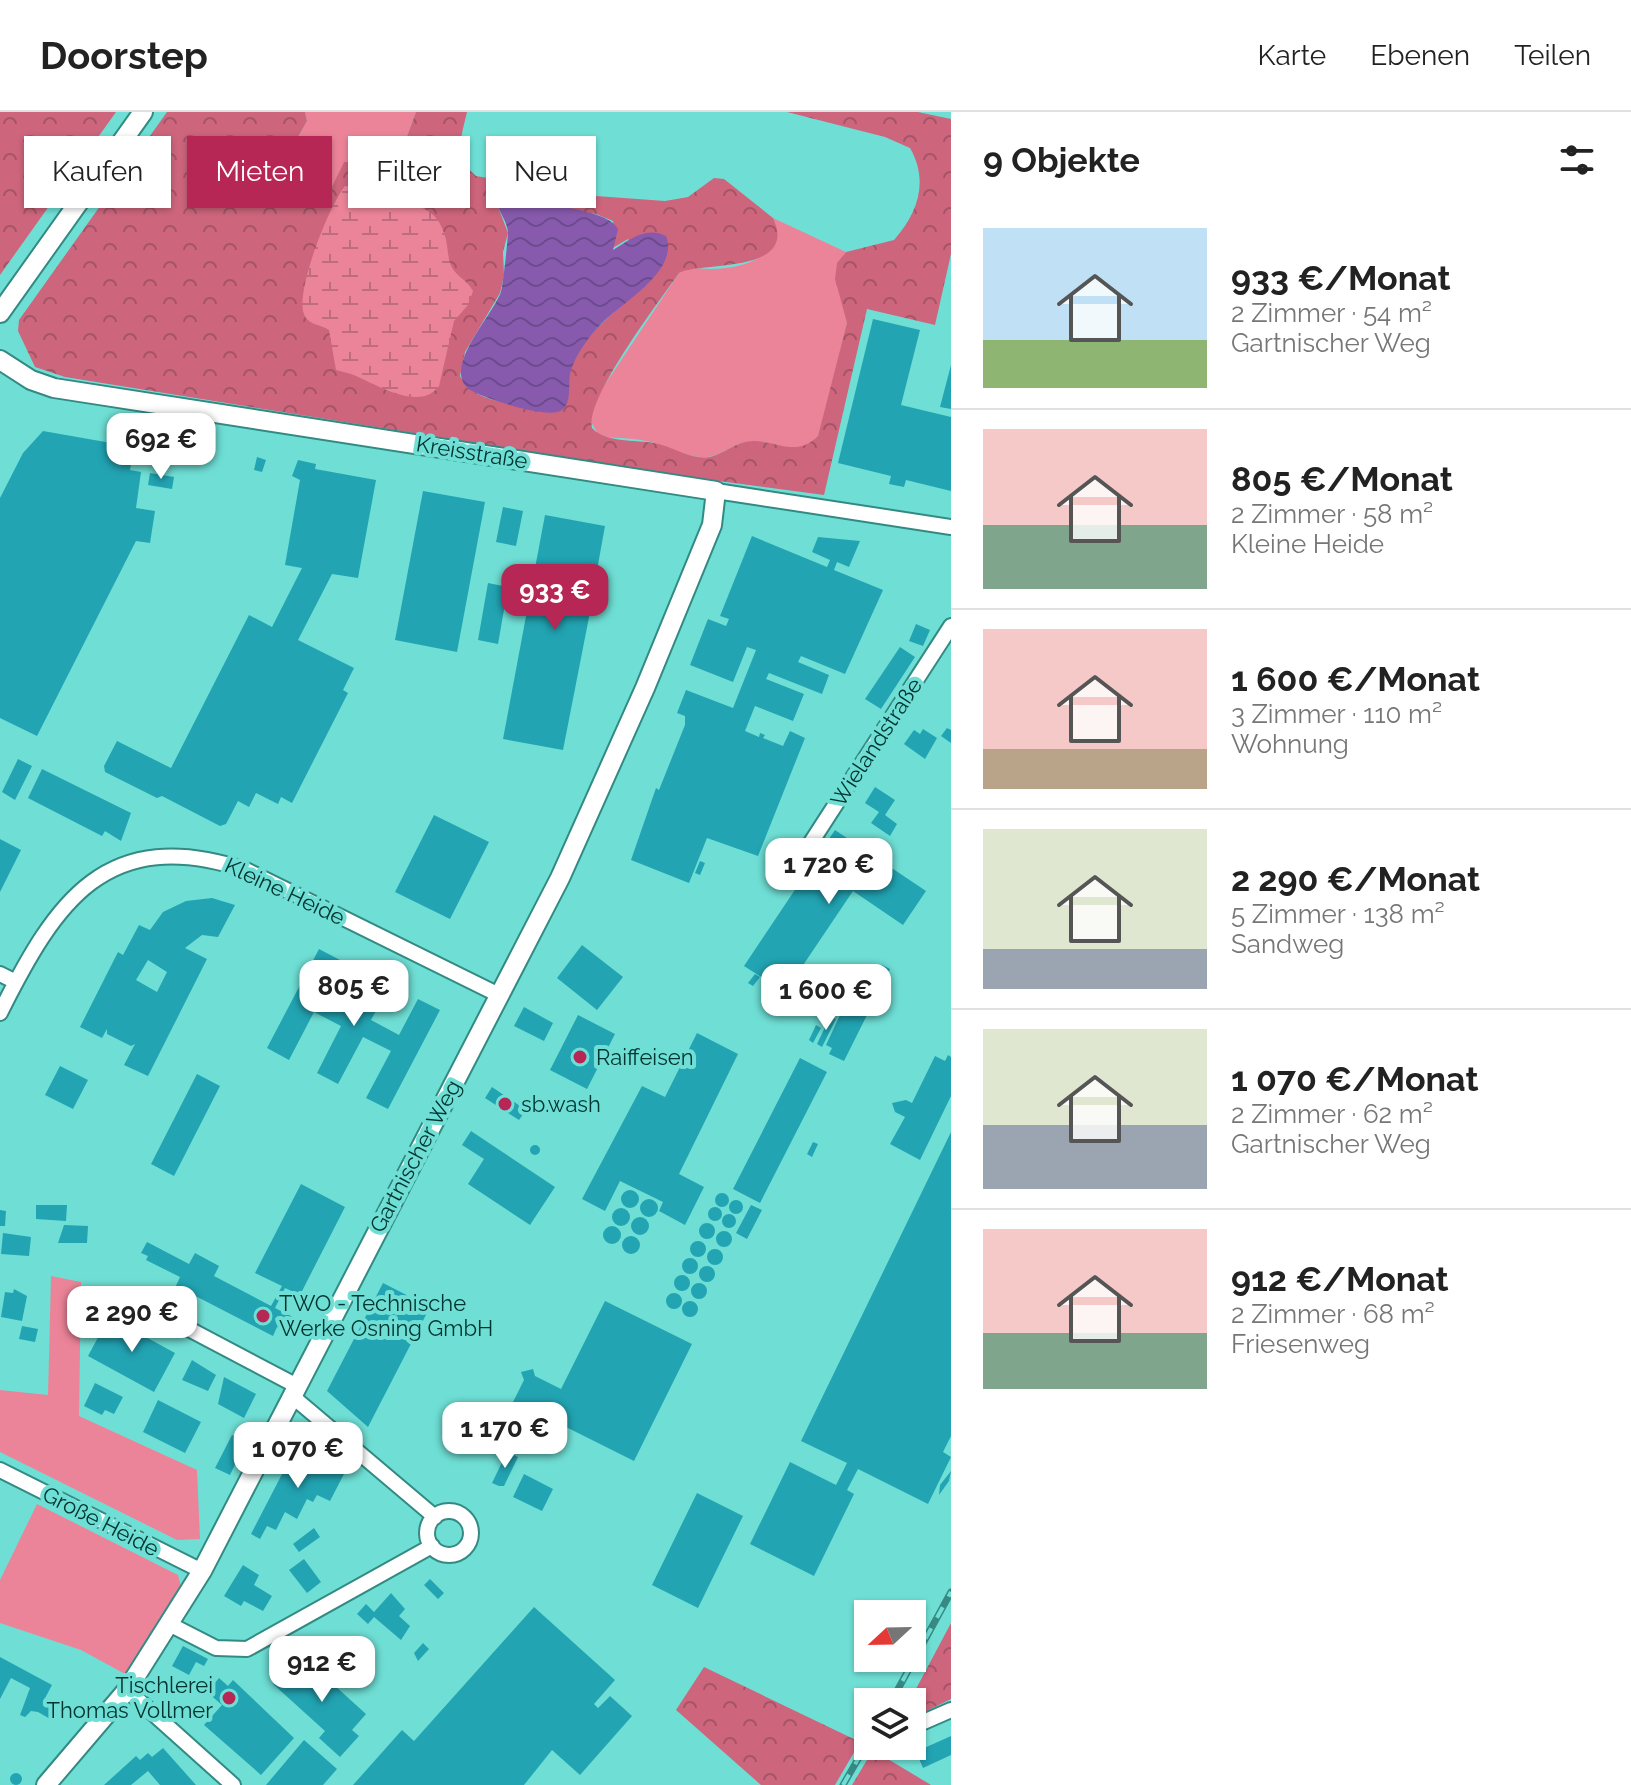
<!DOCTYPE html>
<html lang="de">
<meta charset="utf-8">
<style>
:root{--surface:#fff;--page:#f6f6f6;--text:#222;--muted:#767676;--line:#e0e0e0;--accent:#b62755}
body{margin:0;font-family:Raleway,sans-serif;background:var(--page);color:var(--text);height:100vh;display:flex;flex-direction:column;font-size:30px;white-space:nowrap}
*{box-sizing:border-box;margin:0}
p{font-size:26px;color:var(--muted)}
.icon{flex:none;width:44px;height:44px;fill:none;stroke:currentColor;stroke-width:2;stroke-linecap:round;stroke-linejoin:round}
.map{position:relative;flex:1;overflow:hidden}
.details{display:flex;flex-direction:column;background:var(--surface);width:680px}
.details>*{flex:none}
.banner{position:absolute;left:24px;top:24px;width:760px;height:72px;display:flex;gap:16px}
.needle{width:52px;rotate:248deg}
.controls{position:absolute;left:854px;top:1488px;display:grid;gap:16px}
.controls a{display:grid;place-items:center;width:72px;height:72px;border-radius:0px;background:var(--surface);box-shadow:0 2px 6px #0004;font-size:40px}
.price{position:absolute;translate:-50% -68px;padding:0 18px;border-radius:16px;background:#fff;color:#222;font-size:26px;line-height:52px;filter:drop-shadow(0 2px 4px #0008)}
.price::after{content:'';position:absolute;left:50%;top:48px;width:24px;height:18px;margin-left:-12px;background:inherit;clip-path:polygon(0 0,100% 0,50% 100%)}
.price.selected{background:var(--accent);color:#fff}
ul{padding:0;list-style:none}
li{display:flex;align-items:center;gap:24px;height:200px;padding:0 32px}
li+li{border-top:2px solid var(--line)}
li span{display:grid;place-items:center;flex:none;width:224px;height:160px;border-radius:0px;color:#555}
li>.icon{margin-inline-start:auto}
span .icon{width:96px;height:96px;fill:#fffc;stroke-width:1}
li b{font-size:34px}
h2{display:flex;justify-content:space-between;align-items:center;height:96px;padding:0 32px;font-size:34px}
.tag{padding:0 28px;border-radius:0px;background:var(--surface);box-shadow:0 2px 6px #0004;font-size:28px;line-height:72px}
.tag.selected{background:var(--accent);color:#fff}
header{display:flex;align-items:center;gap:48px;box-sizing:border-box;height:112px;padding:0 40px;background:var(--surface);border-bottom:2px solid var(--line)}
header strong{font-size:38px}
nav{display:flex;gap:44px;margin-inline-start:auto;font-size:28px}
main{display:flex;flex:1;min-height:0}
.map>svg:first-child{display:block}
.green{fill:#ec8499}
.forest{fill:url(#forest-crowns);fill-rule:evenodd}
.wetland{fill:url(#wetland-marsh)}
.water{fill:url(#water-waves)}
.building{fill:#22a4b3;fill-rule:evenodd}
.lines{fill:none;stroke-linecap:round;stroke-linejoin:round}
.minor-casing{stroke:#328a83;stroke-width:18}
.tertiary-casing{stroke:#328a83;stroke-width:22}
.minor{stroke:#fff;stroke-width:14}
.tertiary{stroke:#fff;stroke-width:18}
.rail-casing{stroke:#378983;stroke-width:7}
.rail{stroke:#6fdfd5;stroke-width:4;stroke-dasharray:12;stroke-linecap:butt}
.poi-dot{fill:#b62755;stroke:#6fdfd5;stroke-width:3}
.labels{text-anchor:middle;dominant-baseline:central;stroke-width:8;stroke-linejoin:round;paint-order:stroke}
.street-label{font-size:22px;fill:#003431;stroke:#6fdfd5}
.poi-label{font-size:22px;fill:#003431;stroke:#6fdfd5;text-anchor:start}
</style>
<header>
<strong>Doorstep</strong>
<nav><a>Karte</a><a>Ebenen</a><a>Teilen</a></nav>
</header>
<main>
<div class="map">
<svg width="951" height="1673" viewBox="0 0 951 1673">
<defs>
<pattern id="forest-crowns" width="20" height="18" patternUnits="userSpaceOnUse" patternTransform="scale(2)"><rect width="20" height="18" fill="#cd657c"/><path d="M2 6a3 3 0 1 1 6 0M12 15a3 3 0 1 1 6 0" fill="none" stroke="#a45466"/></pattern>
<pattern id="wetland-marsh" width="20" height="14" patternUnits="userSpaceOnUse" patternTransform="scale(2)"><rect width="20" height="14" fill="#ec8499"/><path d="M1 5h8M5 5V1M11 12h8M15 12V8" fill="none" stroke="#bd6d7d"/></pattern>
<pattern id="water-waves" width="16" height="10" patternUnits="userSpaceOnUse" patternTransform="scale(2)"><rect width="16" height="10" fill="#875aad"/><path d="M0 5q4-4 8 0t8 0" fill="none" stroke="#6c4b8d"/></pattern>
</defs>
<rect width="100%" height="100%" fill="#6fdfd5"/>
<!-- green -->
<path class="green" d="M305,0H416L397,51H344L324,91L274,66L307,9Z
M773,106L846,140C824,168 848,182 847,210C845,241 827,293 818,325C796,346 779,330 754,329C736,329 723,343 707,345C685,347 663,331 641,328C626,325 611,328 598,322L590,308L596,286L679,161C691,154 697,157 709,157C726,157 758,153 768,137C773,131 774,120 776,113Z
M51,1164L81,1170L79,1304L197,1358L200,1427L177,1428L0,1340V1278L48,1283Z
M37,1392L178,1463L181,1474L125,1562L81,1538L0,1511V1468Z"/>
<!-- forest -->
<path class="forest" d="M0,0H116L0,163Z
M167,0H305L307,9L275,65L324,91L344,50L397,51L416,0H467C461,26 453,45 476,64L596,84L665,89L688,85L714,66L724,67L773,106C800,163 698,149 679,161C659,190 585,286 592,316C608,333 640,326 662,333C676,337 693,348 709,345C725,342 737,328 755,329C780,330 797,345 818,324L847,211L835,167L837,151L846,140L894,128C918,101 929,69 910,36L885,25L787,0H918L951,7V142L935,213L867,197L824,383L674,363L65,265L35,255L18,219L19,208ZM503,86L596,102L613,109L615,129L611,137L628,127L651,167C625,195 580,219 570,260C567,269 568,281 567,291C535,291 478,299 460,264L465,240L500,181L504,163L503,140L508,121L497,92Z
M951,1511V1587L912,1606V1590H909Z
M704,1555L860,1630L835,1673H761L676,1598Z
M873,1638L931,1673H852Z"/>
<!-- wetland -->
<path class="wetland" d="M345,74C357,74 361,83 372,86C401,94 433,86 444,121C448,131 447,142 450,151C454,164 467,167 473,179L468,193L454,209L439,274C419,301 375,271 351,262L336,258L329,218C320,212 308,213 304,202C295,179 329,94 345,74Z"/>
<!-- water -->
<path class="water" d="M508,87C532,91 608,96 618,117L613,138C630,128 645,114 666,124C680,159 621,191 601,212C590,223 576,242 571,258C567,269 573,290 562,298C549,308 488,287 474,280C436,262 492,205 501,180C503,173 508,127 508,120C507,110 500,101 497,92Z"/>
<!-- building -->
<path class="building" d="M873,207L920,218L901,293L951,305V379L906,368L904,375L889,372L891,364L838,351Z
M951,253V297L940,295Z
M158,313L182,317L177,349L153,345Z
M43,319L134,335L130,358L141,360L136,396L155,399L150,431L136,429L37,624L0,606V386L23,341Z
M257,345L266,348L262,360L254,358Z
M298,348L316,352L315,357L376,368L358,466L332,462L298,528L354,556L343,578L348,581L292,691L281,685L278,692L256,681L249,695L238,689L226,712L220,714L162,684L157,686L105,660L104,654L117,629L171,656L249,503L272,515L302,456L285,453L300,368L292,364Z
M150,361L174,365L172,377L148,373Z
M423,379L485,390L457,540L395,528Z
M503,395L523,399L516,434L496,430Z
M545,403L605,414L592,486H601L603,495L598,498L591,495L563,638L503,627Z
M752,424L827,455L830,448L812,440L818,425L860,429L849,455L837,450L834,458L883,478L845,562L801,544L798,550L829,563L822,582L769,561L766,567L804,582L793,609L755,594L745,619L759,625L760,621L765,623L763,626L783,634L790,619L805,626L758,744L707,726L689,771L631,748L656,676L659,678L685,613V604L677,601L686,578L733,596L756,538L747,535L733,570L690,553L708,507L726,514L729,507L720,504Z
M488,471L508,475L498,532L478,528Z
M916,512L930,518L923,534L909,529Z
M900,535L915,545L881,597L865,587Z
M947,616L951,618V631L941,624Z
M923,617L937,626L925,647L904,632L914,618L920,622Z
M18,647L32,654L15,688L2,680Z
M42,657L131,701L121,729L105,719L102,724L28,686Z
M875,675L895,688L885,703L897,712L890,724L871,711L879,700L865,691Z
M434,703L489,730L450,807L395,780Z
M835,718L926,779L903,813L853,779L785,880L744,854Z
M0,727L21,738L0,780Z
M700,749L705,751L700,763L695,761Z
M212,786L235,793L218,825L202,823L185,836L207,847L148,964L124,953L135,932L131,934L107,922V917L102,926L80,915L118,840L123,843L139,813L150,818L163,800L186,789ZM148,848L167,860L157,880L136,868Z
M582,833L623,865L597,898L557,866Z
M319,837L340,848L322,884L349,898L368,862L390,873L371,908L399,923L418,887L440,898L388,997L366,986L391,939L363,925L338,972L317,961L341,914L314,900L289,948L267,936Z
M882,853L890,857L844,949L829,942L832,936L826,933L841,901L848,904L870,858L877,862Z
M755,862L760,865L753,874L748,871Z
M817 899a7 7 0 1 1 14 0a7 7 0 1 1-14 0Z
M524,895L553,911L544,929L514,914Z
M578,903L615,922L587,977L550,958Z
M830,905L836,907L822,935L817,932Z
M816,913L821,916L813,931L809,928Z
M697,921L738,942L679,1062L704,1075L685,1113L659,1099L663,1090L620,1069L605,1099L582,1087L642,974L665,985Z
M948,943L951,945V984L920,1048L890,1032L905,1005L895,1000L892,991L906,988L912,991L935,944L945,949Z
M800,946L827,960L760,1091L733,1077Z
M60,954L88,968L73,997L45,983Z
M197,962L220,974L174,1064L151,1052Z
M492,975L526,998L519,1008L485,986Z
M471,1019L555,1075L530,1113L468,1072L484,1047L462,1033Z
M951,1020V1324L943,1340L951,1345L928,1392L858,1357L847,1378L854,1382L814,1464L750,1432L790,1350L836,1373L847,1351L801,1329Z
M813,1030L818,1032L812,1045L807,1042Z
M530 1038a5 5 0 1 1 10 0a5 5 0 1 1-10 0Z
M301,1072L345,1095L300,1183L285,1176L275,1196L295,1206L288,1221L277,1215L273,1224L182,1177L180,1181L174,1178L180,1165L146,1148L148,1144L141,1141L147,1130L189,1152L195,1141L219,1154L214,1164L271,1194L282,1174L255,1161Z
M621 1087a9 9 0 1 1 18 0a9 9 0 1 1-18 0Z
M715 1088a7 7 0 1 1 14 0a7 7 0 1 1-14 0Z
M640 1096a9 9 0 1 1 18 0a9 9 0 1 1-18 0Z
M729 1095a7 7 0 1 1 14 0a7 7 0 1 1-14 0Z
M36,1093H67L66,1109L36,1107Z
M751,1093L762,1098L747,1127L736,1121Z
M708 1102a7 7 0 1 1 14 0a7 7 0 1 1-14 0Z
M612 1105a9 9 0 1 1 18 0a9 9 0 1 1-18 0Z
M0,1098L6,1099L5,1114H0Z
M722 1109a7 7 0 1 1 14 0a7 7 0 1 1-14 0Z
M631 1114a9 9 0 1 1 18 0a9 9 0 1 1-18 0Z
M699 1119a8 8 0 1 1 16 0a8 8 0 1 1-16 0Z
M64,1113L88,1114L87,1131H58Z
M603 1123a9 9 0 1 1 18 0a9 9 0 1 1-18 0Z
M716 1127a8 8 0 1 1 16 0a8 8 0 1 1-16 0Z
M3,1121L31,1125L29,1144L1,1142Z
M622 1133a9 9 0 1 1 18 0a9 9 0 1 1-18 0Z
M690 1137a8 8 0 1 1 16 0a8 8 0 1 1-16 0Z
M707 1145a8 8 0 1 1 16 0a8 8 0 1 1-16 0Z
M682 1154a8 8 0 1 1 16 0a8 8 0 1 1-16 0Z
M699 1162a8 8 0 1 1 16 0a8 8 0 1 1-16 0Z
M674 1171a8 8 0 1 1 16 0a8 8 0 1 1-16 0Z
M691 1179a8 8 0 1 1 16 0a8 8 0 1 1-16 0Z
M383,1171L430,1195L368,1315L327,1279Z
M14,1177L27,1184L22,1209L1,1205L5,1180L13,1181Z
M666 1189a8 8 0 1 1 16 0a8 8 0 1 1-16 0Z
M682 1197a8 8 0 1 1 16 0a8 8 0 1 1-16 0Z
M605,1189L692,1232L634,1349L526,1295L525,1298L512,1292L524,1268L521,1260L533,1257L535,1264L561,1277Z
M109,1205L175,1241L154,1280L88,1244Z
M22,1214L38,1217L35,1230L19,1227Z
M192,1248L216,1263L208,1279L182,1268Z
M224,1265L256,1282L244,1306L218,1292Z
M95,1271L123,1285L114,1302L105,1298L102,1303L84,1294Z
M158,1288L201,1310L185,1341L143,1320Z
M232,1323L246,1330L230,1363L215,1356Z
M295,1337L344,1362L330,1389L317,1383L313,1390L307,1387L297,1407L285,1400L276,1418L267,1414L260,1427L251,1422Z
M507,1340L518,1345L504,1374H499L492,1371Z
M951,1359L949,1369L939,1383L940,1373Z
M524,1362L553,1377L542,1399L513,1385Z
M697,1381L743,1404L698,1496L652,1473Z
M314,1416L320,1425L299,1440L293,1432Z
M304,1447L321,1470L307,1481L289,1458Z
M243,1453L259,1463L254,1473L272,1484L263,1499L244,1489L241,1494L224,1484Z
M430,1467L444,1481L438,1487L424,1473Z
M391,1481L405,1497L399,1504L410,1514L401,1528L374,1505L368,1512L357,1502L366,1492L374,1500Z
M534,1495L615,1568L594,1592L598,1596L610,1584L632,1604L580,1663L552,1638L524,1673H353L402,1618L414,1629Z
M423,1531L429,1537L418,1549L414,1541Z
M183,1534L208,1547L204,1554L196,1550L189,1563L172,1554Z
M302,1544L366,1602L352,1618L359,1624L340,1645L319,1626L325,1619L273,1572Z
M0,1545L52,1573L44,1588L59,1596L52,1608L38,1600L31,1599L25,1605L20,1603L30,1576L11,1566L0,1587Z
M219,1566L228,1574L233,1568L294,1626L261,1663L204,1613L222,1593L207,1580Z
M951,1624V1643L923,1656L912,1630L917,1628L922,1637Z
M304,1628L337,1657L323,1673H266Z
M163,1636L196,1673H160L148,1659L131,1673H104L136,1644L140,1648L148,1641L152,1645Z
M10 1667a6 6 0 1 1 12 0a6 6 0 1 1-12 0Z"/>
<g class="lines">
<defs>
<path id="minor" d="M716,379L951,415
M801,746L951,514
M0,862L16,870
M0,901C56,789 106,712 246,758L499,883
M132,1187L297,1274
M292,1284L435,1405
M0,1358L202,1459
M427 1421a22 22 0 1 1 44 0a22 22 0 1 1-44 0Z
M171,1513L216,1536L247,1537L432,1434
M127,1578L233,1673
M912,1615L951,1598"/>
<path id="tertiary" d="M0,201L143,0
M0,248L31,268L54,276L716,379L712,413L645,576L560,766L202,1459L127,1578L46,1673"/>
</defs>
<!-- minor casing -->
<use href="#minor" class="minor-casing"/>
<!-- tertiary casing -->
<use href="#tertiary" class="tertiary-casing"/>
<!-- minor -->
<use href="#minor" class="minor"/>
<!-- tertiary -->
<use href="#tertiary" class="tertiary"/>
<defs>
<path id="rail" d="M891,1590L951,1480
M843,1673L868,1630"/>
</defs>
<!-- rail casing -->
<use href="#rail" class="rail-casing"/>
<!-- rail -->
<use href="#rail" class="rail"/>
</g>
<!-- markers -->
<g class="poi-dot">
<circle cx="580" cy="945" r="8"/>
<circle cx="505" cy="992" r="8"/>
<circle cx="263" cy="1204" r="8"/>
<circle cx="229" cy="1586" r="8"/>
</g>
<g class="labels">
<!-- street labels -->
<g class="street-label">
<text transform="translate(472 340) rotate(9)">Kreisstraße</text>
<text transform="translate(876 630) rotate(-57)">Wielandstraße</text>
<text transform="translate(285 779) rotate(25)">Kleine Heide</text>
<text transform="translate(415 1044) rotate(-62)">Gartnischer Weg</text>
<text transform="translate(101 1409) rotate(27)">Große Heide</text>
</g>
<!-- poi labels -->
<g class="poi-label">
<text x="596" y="945">Raiffeisen</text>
<text x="521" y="992">sb.wash</text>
<text x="279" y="1191">TWO - Technische<tspan x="279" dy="25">Werke Osning GmbH</tspan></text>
<text x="213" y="1573" text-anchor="end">Tischlerei<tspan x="213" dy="25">Thomas Vollmer</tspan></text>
</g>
</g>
</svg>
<div class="controls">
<a><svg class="needle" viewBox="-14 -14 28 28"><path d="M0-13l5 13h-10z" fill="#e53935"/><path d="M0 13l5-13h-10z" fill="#767676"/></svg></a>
<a><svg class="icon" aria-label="layers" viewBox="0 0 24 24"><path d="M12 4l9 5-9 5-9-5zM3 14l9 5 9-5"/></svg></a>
</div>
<b class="price" style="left:161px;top:369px">692 €</b>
<b class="price selected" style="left:555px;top:520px">933 €</b>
<b class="price" style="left:829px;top:794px">1 720 €</b>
<b class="price" style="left:354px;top:916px">805 €</b>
<b class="price" style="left:826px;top:920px">1 600 €</b>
<b class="price" style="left:132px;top:1242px">2 290 €</b>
<b class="price" style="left:505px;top:1358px">1 170 €</b>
<b class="price" style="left:298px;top:1378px">1 070 €</b>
<b class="price" style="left:322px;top:1592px">912 €</b>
<div class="banner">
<a class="tag">Kaufen</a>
<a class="tag selected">Mieten</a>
<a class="tag">Filter</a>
<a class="tag">Neu</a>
</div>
</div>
<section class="details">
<h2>9 Objekte<svg class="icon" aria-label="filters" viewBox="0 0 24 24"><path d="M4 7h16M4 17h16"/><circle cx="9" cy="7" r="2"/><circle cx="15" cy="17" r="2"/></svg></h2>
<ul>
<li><span style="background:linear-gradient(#bfe0f5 70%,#8fb573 0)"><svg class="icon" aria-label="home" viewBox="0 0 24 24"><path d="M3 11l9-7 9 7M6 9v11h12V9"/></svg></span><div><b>933 €/Monat</b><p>2 Zimmer · 54 m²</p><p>Gartnischer Weg</p></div></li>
<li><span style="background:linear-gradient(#f6c9c9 60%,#7fa58c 0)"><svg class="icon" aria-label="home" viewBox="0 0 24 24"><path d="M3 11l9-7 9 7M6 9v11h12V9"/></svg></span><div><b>805 €/Monat</b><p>2 Zimmer · 58 m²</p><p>Kleine Heide</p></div></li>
<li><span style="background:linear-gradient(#f6c9c9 75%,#b9a48a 0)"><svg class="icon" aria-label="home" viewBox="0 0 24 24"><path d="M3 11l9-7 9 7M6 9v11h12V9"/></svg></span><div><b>1 600 €/Monat</b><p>3 Zimmer · 110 m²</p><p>Wohnung</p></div></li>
<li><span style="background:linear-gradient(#dfe7d0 75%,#9aa5b1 0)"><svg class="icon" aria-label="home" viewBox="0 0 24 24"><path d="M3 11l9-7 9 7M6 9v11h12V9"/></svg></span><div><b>2 290 €/Monat</b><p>5 Zimmer · 138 m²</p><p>Sandweg</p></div></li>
<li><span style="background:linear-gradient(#dfe7d0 60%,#9aa5b1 0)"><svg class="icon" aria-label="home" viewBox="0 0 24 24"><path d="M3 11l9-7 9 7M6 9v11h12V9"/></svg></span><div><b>1 070 €/Monat</b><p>2 Zimmer · 62 m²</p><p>Gartnischer Weg</p></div></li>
<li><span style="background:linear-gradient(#f6c9c9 65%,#7fa58c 0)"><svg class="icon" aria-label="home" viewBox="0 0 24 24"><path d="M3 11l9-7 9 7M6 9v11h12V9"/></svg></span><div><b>912 €/Monat</b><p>2 Zimmer · 68 m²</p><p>Friesenweg</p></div></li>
</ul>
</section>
</main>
